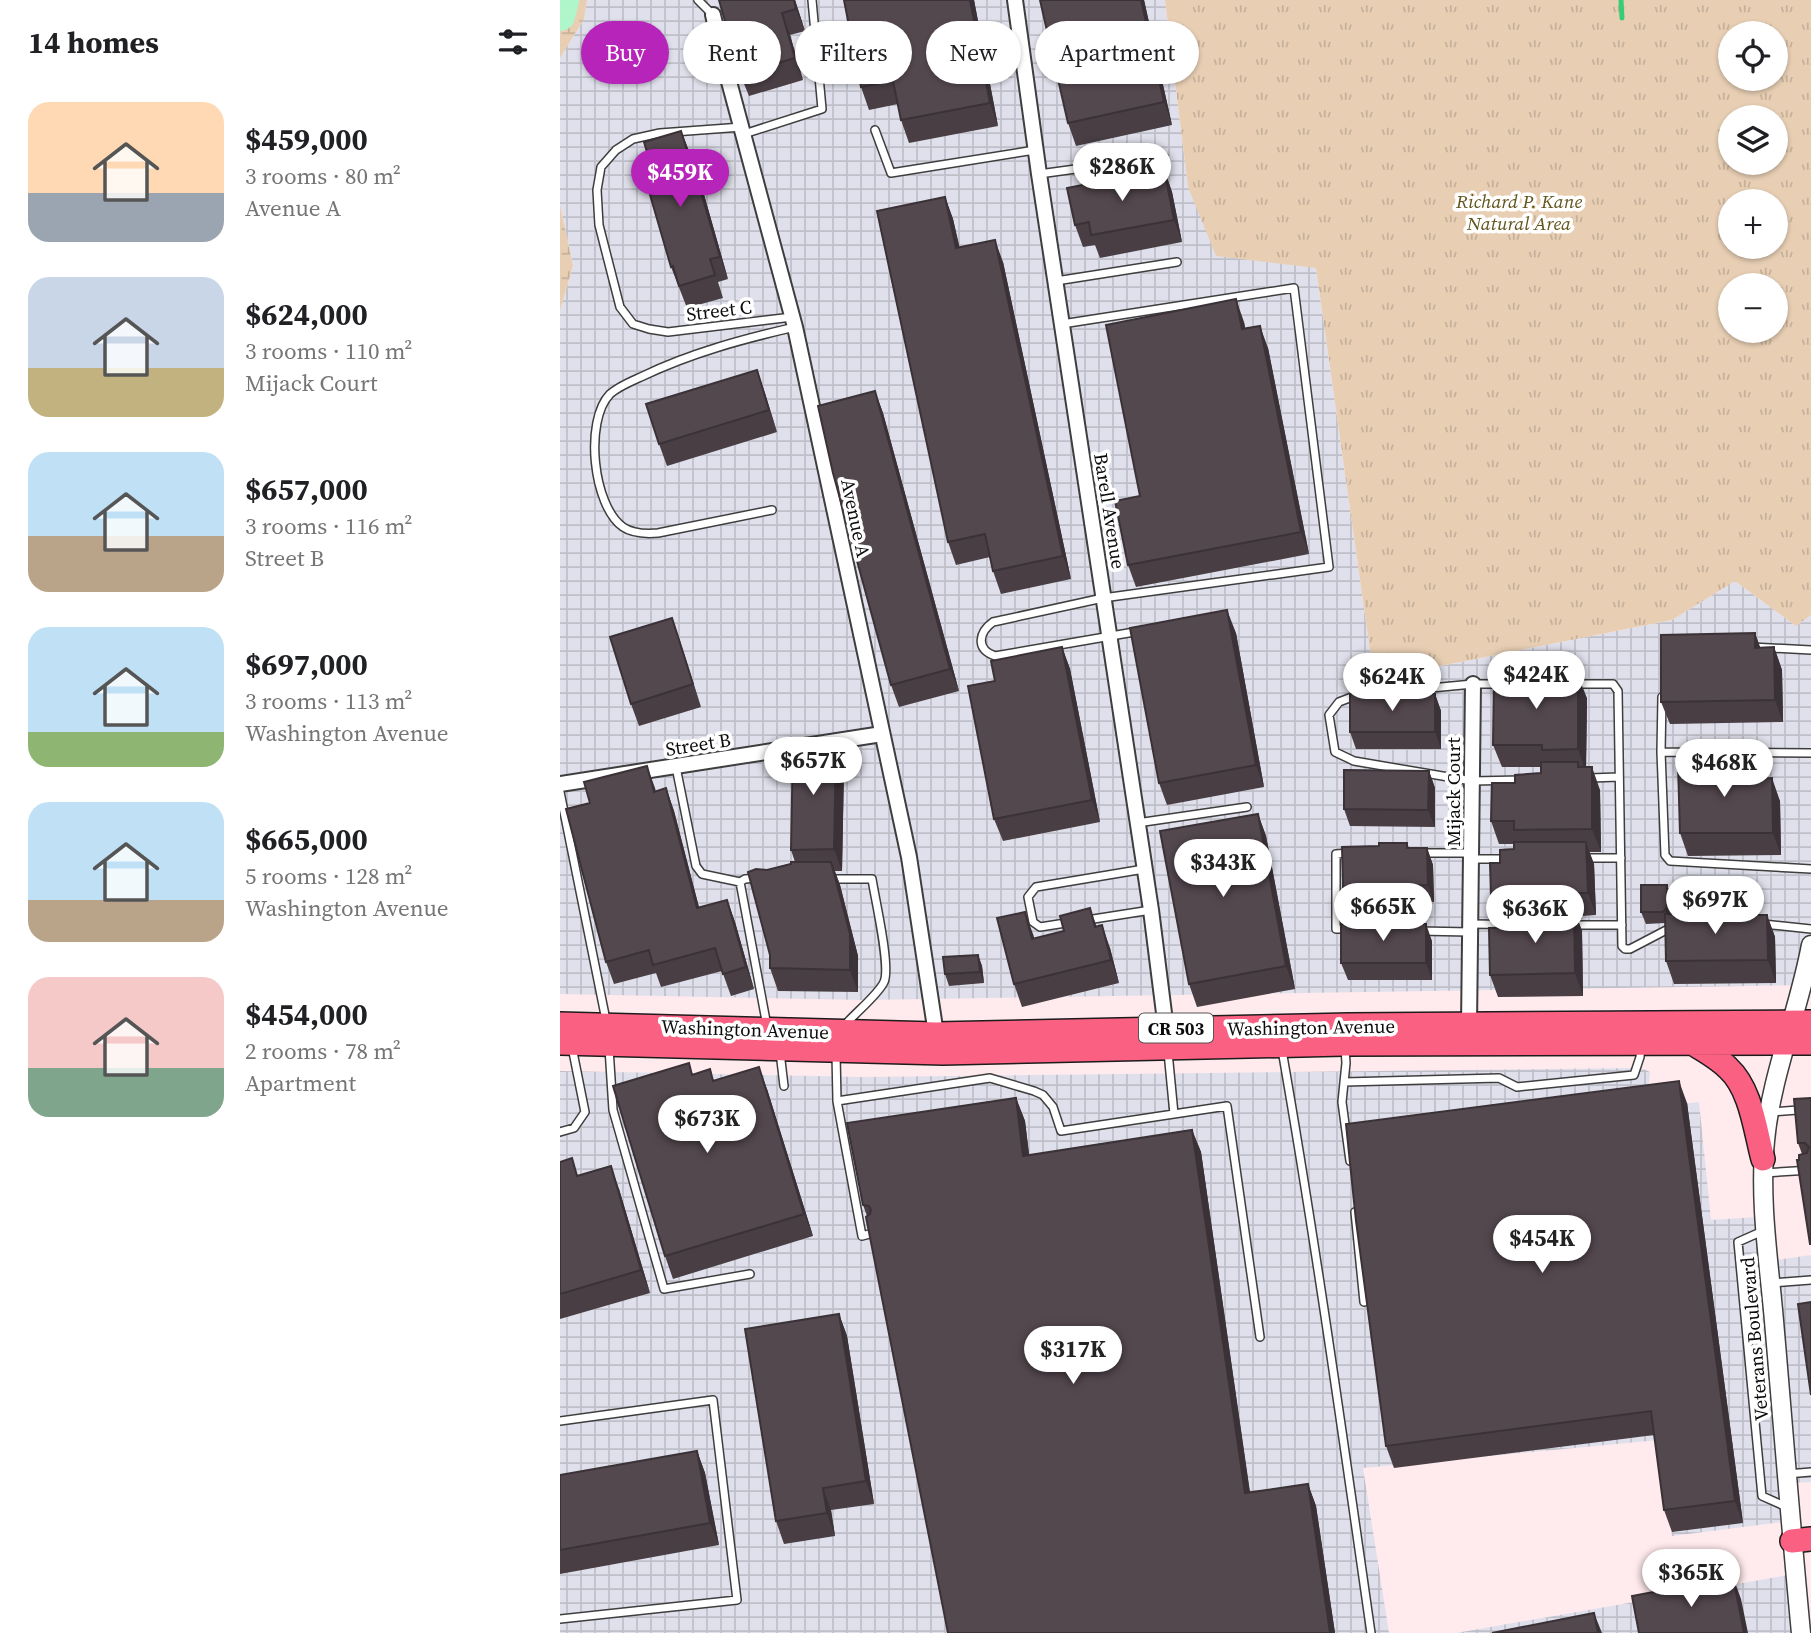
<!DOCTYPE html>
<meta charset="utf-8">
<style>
:root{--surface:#fff;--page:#f2f2f2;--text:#202124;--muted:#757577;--accent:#b724ba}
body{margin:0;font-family:"Source Serif 4",serif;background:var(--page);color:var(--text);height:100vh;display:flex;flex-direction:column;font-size:26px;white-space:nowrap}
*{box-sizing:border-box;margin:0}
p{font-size:23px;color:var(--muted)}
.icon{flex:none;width:38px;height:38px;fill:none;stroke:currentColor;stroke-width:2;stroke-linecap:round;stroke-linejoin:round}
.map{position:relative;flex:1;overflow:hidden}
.sheet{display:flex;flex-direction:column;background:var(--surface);width:560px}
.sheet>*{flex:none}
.banner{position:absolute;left:21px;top:21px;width:665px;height:63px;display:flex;gap:14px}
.buttons{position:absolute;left:1158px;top:21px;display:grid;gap:14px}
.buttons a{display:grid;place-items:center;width:70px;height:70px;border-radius:50%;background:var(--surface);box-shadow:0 2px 5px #0004;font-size:35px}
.price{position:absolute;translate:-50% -60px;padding:0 16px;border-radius:24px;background:#fff;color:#222;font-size:23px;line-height:46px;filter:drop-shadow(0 2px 4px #0008)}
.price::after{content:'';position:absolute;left:50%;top:42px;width:21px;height:16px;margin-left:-10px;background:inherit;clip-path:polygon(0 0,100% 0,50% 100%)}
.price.active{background:var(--accent);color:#fff}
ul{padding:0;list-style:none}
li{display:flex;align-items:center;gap:21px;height:175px;padding:0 28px}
li span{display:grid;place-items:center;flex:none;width:196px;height:140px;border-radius:21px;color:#555}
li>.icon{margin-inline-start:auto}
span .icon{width:84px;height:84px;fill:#fffc;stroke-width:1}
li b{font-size:30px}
h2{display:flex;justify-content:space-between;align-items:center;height:84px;padding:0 28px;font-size:30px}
.pill{padding:0 24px;border-radius:32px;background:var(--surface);box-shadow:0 2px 5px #0004;font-size:24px;line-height:63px}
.pill.active{background:var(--accent);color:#fff}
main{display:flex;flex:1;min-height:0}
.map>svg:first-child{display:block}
.industrial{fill:url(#industrial-grid)}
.wetland{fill:url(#wetland-marsh)}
.park{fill:url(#park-tufts);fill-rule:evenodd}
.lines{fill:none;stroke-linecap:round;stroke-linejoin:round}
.stream{stroke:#36cd75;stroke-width:5}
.river{stroke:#aff6cb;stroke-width:30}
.service-casing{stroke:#3e3e3e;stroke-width:10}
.minor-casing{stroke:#3e3e3e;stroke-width:18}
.tertiary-casing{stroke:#3e3e3e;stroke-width:21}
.primary-casing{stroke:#1c1c1c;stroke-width:26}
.service{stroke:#fff;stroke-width:7}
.minor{stroke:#fff;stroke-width:14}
.tertiary{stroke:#fff;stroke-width:18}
.primary{stroke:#f96082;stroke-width:23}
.wall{fill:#483e44}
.shaded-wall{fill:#3b3237}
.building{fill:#54484f;stroke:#3b3237;stroke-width:2}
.labels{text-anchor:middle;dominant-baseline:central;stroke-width:7;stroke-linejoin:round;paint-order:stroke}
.shield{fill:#fff;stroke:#545454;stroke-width:2}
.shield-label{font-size:18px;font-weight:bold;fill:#0b0b0b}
.park-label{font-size:19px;font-style:italic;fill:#62551c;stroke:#fff}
.street-label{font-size:19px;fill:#0b0b0b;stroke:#fff}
</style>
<main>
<section class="sheet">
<h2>14 homes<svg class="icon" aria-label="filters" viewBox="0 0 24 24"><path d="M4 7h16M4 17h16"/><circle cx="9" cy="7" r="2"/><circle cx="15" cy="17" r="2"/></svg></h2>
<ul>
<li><span style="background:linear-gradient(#ffd9b3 65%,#9aa5b1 0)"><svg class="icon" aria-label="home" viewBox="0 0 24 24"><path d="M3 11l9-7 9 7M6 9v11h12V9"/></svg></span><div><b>$459,000</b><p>3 rooms · 80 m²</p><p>Avenue A</p></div></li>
<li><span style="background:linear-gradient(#c9d6e8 65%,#c2b280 0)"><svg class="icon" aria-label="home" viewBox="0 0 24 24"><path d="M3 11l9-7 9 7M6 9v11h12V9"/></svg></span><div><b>$624,000</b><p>3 rooms · 110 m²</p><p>Mijack Court</p></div></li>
<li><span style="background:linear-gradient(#bfe0f5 60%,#b9a48a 0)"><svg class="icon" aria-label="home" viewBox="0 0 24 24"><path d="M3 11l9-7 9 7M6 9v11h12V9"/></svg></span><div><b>$657,000</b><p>3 rooms · 116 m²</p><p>Street B</p></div></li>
<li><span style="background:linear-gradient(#bfe0f5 75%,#8fb573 0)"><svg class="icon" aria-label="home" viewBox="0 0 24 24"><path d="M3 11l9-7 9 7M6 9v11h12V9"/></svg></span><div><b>$697,000</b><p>3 rooms · 113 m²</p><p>Washington Avenue</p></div></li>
<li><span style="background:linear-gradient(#bfe0f5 70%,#b9a48a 0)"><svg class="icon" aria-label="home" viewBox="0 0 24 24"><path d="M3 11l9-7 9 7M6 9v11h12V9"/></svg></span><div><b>$665,000</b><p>5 rooms · 128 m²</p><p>Washington Avenue</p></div></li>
<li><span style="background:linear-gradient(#f6c9c9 65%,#7fa58c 0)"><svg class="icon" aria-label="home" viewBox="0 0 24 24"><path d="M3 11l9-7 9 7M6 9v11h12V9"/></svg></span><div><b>$454,000</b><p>2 rooms · 78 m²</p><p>Apartment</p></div></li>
</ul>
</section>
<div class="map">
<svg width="1251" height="1633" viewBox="0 0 1251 1633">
<defs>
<pattern id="industrial-grid" width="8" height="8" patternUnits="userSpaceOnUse" patternTransform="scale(1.75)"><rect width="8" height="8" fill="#dfe0eb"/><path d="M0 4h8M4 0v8" fill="none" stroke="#bebfc8"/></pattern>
<pattern id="wetland-marsh" width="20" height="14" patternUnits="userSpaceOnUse" patternTransform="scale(1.75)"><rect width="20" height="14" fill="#e8cfb4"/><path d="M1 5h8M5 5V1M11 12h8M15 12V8" fill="none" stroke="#c6b099"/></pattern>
<pattern id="park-tufts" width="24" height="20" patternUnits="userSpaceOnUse" patternTransform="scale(1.75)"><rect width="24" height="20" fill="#e8cfb4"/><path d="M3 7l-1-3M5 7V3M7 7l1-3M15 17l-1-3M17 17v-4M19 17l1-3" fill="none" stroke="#c6b099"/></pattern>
</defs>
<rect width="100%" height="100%" fill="#ffeaed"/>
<!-- industrial -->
<path class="industrial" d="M27,0H605L628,187L756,268L814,679L1112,620L1175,581L1236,626L1251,615V962L1247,985L304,1000L0,994V310L13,266L0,205V58L24,19Z
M1081,1068L1090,1072L1087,1108L1139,1102L1151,1220L1199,1217L1203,1262L1251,1255V1482L1227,1483L1230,1521L1112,1536L1099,1440L803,1468L829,1633H0V1071L304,1077Z
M1234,1574L1240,1633H896Z"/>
<!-- wetland -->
<path class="wetland" d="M0,0H27L24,19L0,58Z
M0,205L13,266L0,310Z"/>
<!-- park -->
<path class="park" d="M605,0H1251V615L1236,626L1175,581L1112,620L814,679L756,268L656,256L628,187ZM1171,33H1216V79H1171ZM1171,117H1216V163H1171ZM1171,201H1216V247H1171ZM1171,285H1216V331H1171Z"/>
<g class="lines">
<!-- stream -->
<path class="stream" d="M1061,0L1062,18"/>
<!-- river -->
<path class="river" d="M0,16L4,0"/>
<defs>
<path id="service" d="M138,0L153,15
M182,127L100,133L73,139L56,150L41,167L37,190L39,225L60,307L73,324L89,329L108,332L232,317
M315,130L331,173L475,150
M184,134L262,109L252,0
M479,174L604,157
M496,281L617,262
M502,324L734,288L769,567L543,598L433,622C419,632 415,649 435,656L580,631
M212,510L98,533C86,534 73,534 63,527C33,506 24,421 50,394C59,386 72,381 83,376C131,353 183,339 235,327
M1192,647L1251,650
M941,684H913L797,695L779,702L769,715L775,752L794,761L912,781L962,780
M1013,684H1053L1058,691L1062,946L1065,949H1070L1114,926
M1102,697L1101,752L1105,855L1110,861L1251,869
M1101,752L1251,753
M116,767L136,866L142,874L180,882
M1030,778L1059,777
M0,792L46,1020
M577,823L687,807
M861,853H912
M1023,858H1061
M912,859H948
M199,878L185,879L180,882L207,1026
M271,879H312C315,899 331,967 324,982C318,995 295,1013 284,1026
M527,920L591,910
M512,922L480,927L473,922L468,897L476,887L584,869
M911,924L984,925
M1203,924L1251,929
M1013,925H1062
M788,929H776V854L789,853
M859,931L910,932
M49,1048L53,1110L104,1289L190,1274
M785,1048L786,1063L782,1102L790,1161
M722,1050C756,1244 783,1438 811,1633
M220,1052L224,1086
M608,1052L614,1114
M276,1054L277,1101L430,1078L474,1091L483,1095L493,1107L501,1131L667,1106L700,1337
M784,1082L939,1078L957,1087L1074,1075L1080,1057L1081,1047
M277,1101L302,1236L313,1233
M1210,1112L1251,1109
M0,1132L14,1128L25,1112L12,1047
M1204,1173L1251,1170
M795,1212L804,1302
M1205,1230L1178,1242L1202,1496L1229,1508
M1211,1283L1251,1280
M0,1421L153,1400L177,1600L0,1619
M1227,1474L1251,1472"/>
<path id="minor" d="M455,0L479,174L591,910L606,1029
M153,15L168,78L235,327L349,857L376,1034
M0,784L322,734
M909,1026L913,684"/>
<path id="tertiary" d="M1241,1633C1231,1529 1223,1425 1214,1321C1209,1262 1199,1201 1205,1141C1211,1075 1239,1011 1251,945"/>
<path id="primary" d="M0,1024L376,1034L789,1025L1251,1022
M0,1043L383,1053L784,1044L1251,1043
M1132,1043C1144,1050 1158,1058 1168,1068C1191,1089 1195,1129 1203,1159
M1232,1541L1251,1539"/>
</defs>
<!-- service casing -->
<use href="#service" class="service-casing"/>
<!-- minor casing -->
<use href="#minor" class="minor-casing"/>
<!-- tertiary casing -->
<use href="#tertiary" class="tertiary-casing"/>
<!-- primary casing -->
<use href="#primary" class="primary-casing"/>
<!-- service -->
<use href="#service" class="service"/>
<!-- minor -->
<use href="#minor" class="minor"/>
<!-- tertiary -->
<use href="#tertiary" class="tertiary"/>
<!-- primary -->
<use href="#primary" class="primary"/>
</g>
<!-- wall -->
<path class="wall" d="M159,0H235L245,31L230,35L243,80L189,96L180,74Z
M414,0L438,126L349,143L341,120L338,104L309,110L301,87Z
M584,0L612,125L516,146L508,123Z
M121,131L141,184L168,279L158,282L163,298L127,308L111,267L93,172Z
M604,169L612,192L622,242L540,258L535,245L523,247L515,225Z
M385,197L393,219L399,247L443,262L511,579L441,594L433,571L430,557L396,565L388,542Z
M684,322L685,328L708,348L749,554L576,587L568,565L580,496Z
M197,370L217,432L107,466L99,444Z
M315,391L323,413L399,691L339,707L331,685Z
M112,618L141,707L79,726L71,704Z
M676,633L704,787L607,805L599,783Z
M1195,633L1200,648L1214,647L1222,670L1223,722L1110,724L1101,702Z
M502,647L510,669L540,822L443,841L434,819L435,681Z
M875,694L881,711V749H796L790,732Z
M1027,698L1026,767L1040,790L1041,852H1029L1034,864L1036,915L1022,916V919H1017L1022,931L1023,996L938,997L930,975L975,927V918H939L931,896L940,863L954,849V844H939L931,821L955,783L981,773V767H942L933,745Z
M284,768L282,871H275L280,885L298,956V992L218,991L210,968L207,870L235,862L231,850Z
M869,771L875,788V827L790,826L784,809Z
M1203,778L1220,801L1221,855L1128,856L1120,833Z
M106,788L114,811L139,908L167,900L175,922L194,989L171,996L162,971L101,987L96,973L54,984L46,962L96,791Z
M698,814L706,836L735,989L637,1007L629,984Z
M847,843L849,848H867L873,865L874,902L789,904L783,887L819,846Z
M1107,885L1111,896V914H1129L1152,904L1157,915H1207L1215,937L1216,983L1114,984L1106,961L1105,923L1086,924L1081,912Z
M530,908L537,927L550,948L559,983L462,1007L454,984L473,934L474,939L504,931Z
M833,920L835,924L872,941V980H788L781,963Z
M418,955L422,966L424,983L389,986L385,974Z
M132,1074L154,1081L207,1089L253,1236L113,1279L105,1256Z
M456,1098L465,1121L469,1155L632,1130L641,1152L690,1492L748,1484L756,1506L775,1633H388L307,1216L303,1205Z
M1251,1098V1246L1239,1160L1242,1154L1238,1143Z
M1127,1103L1183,1523L1112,1532L1104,1510L1094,1435L834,1468L826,1446Z
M0,1162L18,1176L59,1189L90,1293L0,1319Z
M279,1314L287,1336L314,1504L271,1510L275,1536L224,1544L216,1521Z
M137,1451L145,1473L159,1545L0,1574V1475Z"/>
<!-- shaded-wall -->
<path class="shaded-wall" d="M234,0H235L245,31L236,9Z
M410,0H414L438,126L430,103Z
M581,0H584L612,125L604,102Z
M222,13L230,35L243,80L235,58Z
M121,131L130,153L139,185L131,163Z
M132,162L141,184L168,279L160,257Z
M604,169L612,192L622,242L614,220Z
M385,197L393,219L405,270L396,248Z
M435,240L443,262L511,579L503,556Z
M676,299L684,322L690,352L682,329Z
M700,326L708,348L749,554L741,532Z
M197,370L205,393L217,432L209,410Z
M315,391L323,413L399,691L390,669Z
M667,610L676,633L704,787L696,765Z
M112,618L120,641L141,707L133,684Z
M1195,633L1203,655L1195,648Z
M502,647L510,669L540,822L532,800Z
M1214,647L1222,670L1223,722L1215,700Z
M1018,676L1027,698L1026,772L1018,749Z
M875,694L881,711V749L875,732Z
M276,746L284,768L282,871L274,849Z
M1197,763L1205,786L1197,779Z
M87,766L95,788L102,814L94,792Z
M1032,767L1040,790L1041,852L1032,829Z
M869,771L875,788V827L868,810Z
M1212,778L1220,801L1221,855L1213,833Z
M106,788L114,811L145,930L137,908Z
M698,814L706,836L735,989L726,966Z
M1026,842L1034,864L1036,915L1028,893Z
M867,848L873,865L874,902L868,885Z
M271,862L280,885L298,956V992L290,970Z
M1107,885L1111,896V918L1109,922L1105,910Z
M1013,893L1022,916V919L1013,896Z
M167,900L175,922L194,989L186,967Z
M1152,904L1161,926L1153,915Z
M1014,908L1022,931L1023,996L1015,973Z
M465,912L473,934L480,962L472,939Z
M1207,915L1215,937L1216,983L1208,960Z
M866,924L872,941V980L866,963Z
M542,925L550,948L559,983L551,960Z
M418,955L422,966L424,983L420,972Z
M199,1067L207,1089L253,1236L244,1214Z
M1119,1081L1127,1103L1183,1523L1175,1501Z
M456,1098L465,1121L472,1178L463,1156Z
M632,1130L641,1152L693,1515L685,1493Z
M51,1166L59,1189L90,1293L81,1270Z
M279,1314L287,1336L314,1504L306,1481Z
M137,1451L145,1473L159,1545L150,1523Z
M748,1484L756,1506L775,1633H770Z
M263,1488L271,1510L275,1536L267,1513Z
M1173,1577L1181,1599L1188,1633H1184Z
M1034,1613L1042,1633H1038Z"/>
<!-- building -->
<path class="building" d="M159,0H234L236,9L222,13L235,58L180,74Z
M284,0H410L430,103L341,120L333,81L301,87Z
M480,0H581L604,102L508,123Z
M121,131L131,163L132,162L160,257L150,259L155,275L119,286L113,266L111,267L84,174L93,172L84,142Z
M604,169L614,220L531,235L529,222L515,225L507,188Z
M385,197L396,248L435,240L503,556L433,571L425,534L388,542L317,211Z
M676,299L682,329L700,326L741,532L568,565L555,501L580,496L546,325Z
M197,370L209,410L99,444L86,404Z
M315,391L390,669L331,685L273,473L258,406Z
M667,610L696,765L599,783L570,628Z
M112,618L133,684L71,704L50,637Z
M1195,633V648L1214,647L1215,700L1101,702V635Z
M502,647L532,800L434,819L408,686L435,681L431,661Z
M934,675L1018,676V749L982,750V745H933Z
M790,694H875V732H790Z
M233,745L276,746L274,849L231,850Z
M981,762H1018V767H1032V829L954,830V821H931L932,783H955V775L981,773Z
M1197,763V779L1212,778L1213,833H1120L1118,764Z
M87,766L94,792L106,788L137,908L167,900L186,967L163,974L155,948L93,965L89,950L46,962L6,809L30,803L24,782Z
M784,770L869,771L868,810L784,809Z
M698,814L726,966L629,984L600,831Z
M954,842H1026L1028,893H1013V896H931L930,863H940V850L954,849Z
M819,843H847V848H867L868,885L783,887L782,847L819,846Z
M231,862H271L290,934V970L210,968V955L188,872L196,869L207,870L231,864Z
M1081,885H1107V906L1105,910L1102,912H1081Z
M1129,903L1152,904L1153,915H1207L1208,960L1106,961L1105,914H1129Z
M530,908L535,927L542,925L551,960L454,984L437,918L465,912L472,939L504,931L500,916Z
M975,908H1014L1015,973L930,975L929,928L975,927Z
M813,919L833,920V924H866V963H781V924H813Z
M418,955L420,972L385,974L383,957Z
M129,1063L132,1075L150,1069L153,1081L199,1067L244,1214L105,1256L53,1086Z
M1119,1081L1175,1501L1104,1510L1091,1411L826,1446L796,1221L786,1124Z
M456,1098L463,1156L632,1130L685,1493L748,1484L770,1633H388L306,1217L310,1214L311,1210L309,1206L303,1205L287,1123Z
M1251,1098V1244H1250L1237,1160H1239V1155L1247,1153L1249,1147L1245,1143H1238L1234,1099Z
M12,1158L17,1176L51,1166L81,1270L0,1294V1162Z
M1251,1302V1395L1238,1304Z
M279,1314L306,1481L263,1488L267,1513L216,1521L185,1329Z
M137,1451L150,1523L0,1550V1475Z
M1173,1577L1184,1633H1079L1072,1596Z
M1034,1613L1038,1633H932Z"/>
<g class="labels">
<!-- shield labels -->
<rect class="shield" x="579" y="1013.5" width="74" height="29" rx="5"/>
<g class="shield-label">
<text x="616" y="1028">CR 503</text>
</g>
<!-- park labels -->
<g class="park-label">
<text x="959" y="201">Richard P. Kane<tspan x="959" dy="22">Natural Area</tspan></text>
</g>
<!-- street labels -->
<g class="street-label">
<text transform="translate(159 310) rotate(-7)">Street C</text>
<text transform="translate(550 511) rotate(81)">Barell Avenue</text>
<text transform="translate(296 518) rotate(78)">Avenue A</text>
<text transform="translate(138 744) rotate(-9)">Street B</text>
<text transform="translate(893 792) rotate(-90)">Mijack Court</text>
<text transform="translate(751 1027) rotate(-1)">Washington Avenue</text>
<text transform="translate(185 1029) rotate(2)">Washington Avenue</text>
<text transform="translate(1194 1339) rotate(-95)">Veterans Boulevard</text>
</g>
</g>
</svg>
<div class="buttons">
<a><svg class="icon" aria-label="locate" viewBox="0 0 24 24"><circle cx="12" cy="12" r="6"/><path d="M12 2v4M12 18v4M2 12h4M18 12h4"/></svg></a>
<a><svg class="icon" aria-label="layers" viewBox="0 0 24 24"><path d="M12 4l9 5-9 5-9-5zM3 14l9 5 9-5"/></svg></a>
<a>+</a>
<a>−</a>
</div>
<b class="price" style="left:562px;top:203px">$286K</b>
<b class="price active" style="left:120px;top:209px">$459K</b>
<b class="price" style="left:976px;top:711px">$424K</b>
<b class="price" style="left:832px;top:713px">$624K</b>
<b class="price" style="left:253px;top:797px">$657K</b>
<b class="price" style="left:1164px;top:799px">$468K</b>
<b class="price" style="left:663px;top:899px">$343K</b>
<b class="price" style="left:1155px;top:936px">$697K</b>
<b class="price" style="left:823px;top:943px">$665K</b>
<b class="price" style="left:975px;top:945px">$636K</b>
<b class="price" style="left:147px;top:1155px">$673K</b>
<b class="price" style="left:982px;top:1275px">$454K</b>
<b class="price" style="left:513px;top:1386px">$317K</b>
<b class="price" style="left:1131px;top:1609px">$365K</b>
<div class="banner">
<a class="pill active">Buy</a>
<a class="pill">Rent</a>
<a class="pill">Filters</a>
<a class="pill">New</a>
<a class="pill">Apartment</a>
</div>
</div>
</main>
